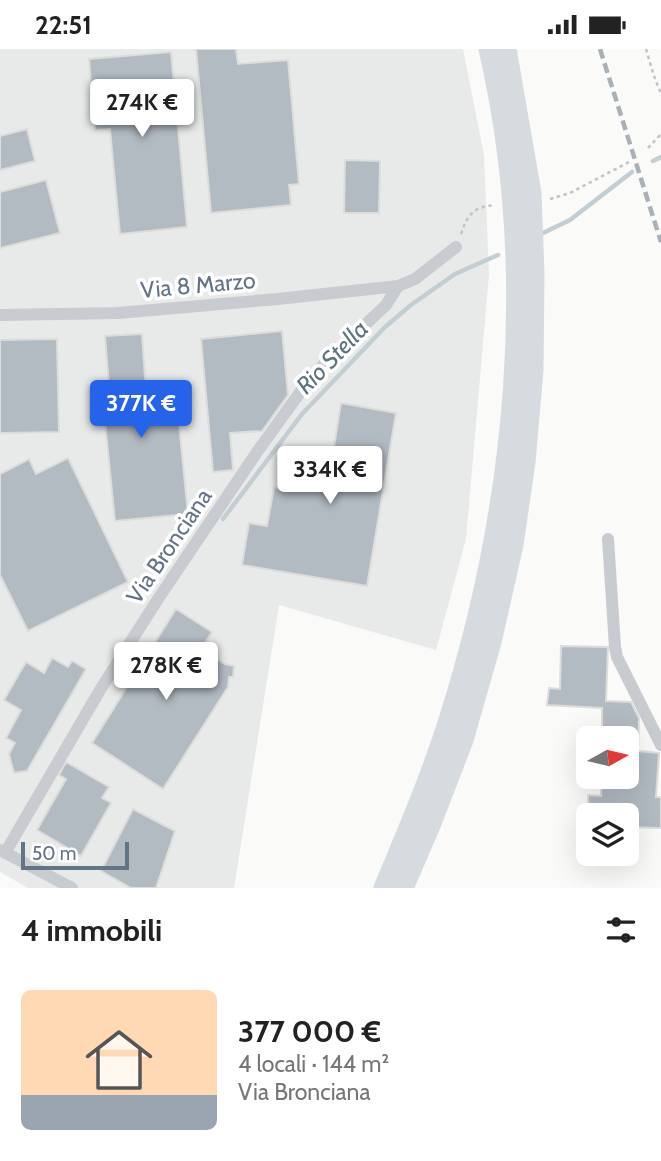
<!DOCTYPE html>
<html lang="it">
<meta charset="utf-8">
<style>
:root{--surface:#fff;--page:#f2f2f2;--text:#222;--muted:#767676;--accent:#2563eb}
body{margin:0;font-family:Cabin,sans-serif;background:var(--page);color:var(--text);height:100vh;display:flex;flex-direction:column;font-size:26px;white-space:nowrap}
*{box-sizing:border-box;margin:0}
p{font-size:23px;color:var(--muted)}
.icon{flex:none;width:38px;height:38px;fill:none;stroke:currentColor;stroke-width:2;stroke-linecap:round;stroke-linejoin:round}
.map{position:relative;height:839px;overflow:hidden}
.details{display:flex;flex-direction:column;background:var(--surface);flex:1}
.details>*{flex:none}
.needle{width:46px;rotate:82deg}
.fabs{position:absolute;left:576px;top:677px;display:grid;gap:14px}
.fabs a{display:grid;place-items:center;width:63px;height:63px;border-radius:10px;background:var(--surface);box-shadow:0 7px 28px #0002;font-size:35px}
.scale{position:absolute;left:21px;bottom:18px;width:108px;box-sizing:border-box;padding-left:7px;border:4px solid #627486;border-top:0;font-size:19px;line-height:24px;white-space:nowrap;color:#627486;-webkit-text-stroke:5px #fff;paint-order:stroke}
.price{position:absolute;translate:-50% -60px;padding:0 16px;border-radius:7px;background:#fff;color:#222;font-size:23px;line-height:46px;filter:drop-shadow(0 2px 4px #0008)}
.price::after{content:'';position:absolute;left:50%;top:42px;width:21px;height:16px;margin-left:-10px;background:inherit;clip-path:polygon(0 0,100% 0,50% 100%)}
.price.on{background:var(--accent);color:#fff}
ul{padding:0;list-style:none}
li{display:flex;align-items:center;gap:21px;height:175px;padding:0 21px}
li span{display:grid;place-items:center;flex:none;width:196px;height:140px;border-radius:10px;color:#555}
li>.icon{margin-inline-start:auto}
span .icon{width:84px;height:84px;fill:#fffc;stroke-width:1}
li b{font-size:30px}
h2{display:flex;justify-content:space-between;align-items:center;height:84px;padding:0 21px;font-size:30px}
.status{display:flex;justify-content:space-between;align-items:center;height:49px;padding:0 35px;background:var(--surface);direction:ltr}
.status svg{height:19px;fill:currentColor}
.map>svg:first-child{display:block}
.built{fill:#e8e9e9}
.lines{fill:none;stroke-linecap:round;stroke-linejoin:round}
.stream{stroke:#c3ced3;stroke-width:4.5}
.building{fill:#b2bac2;stroke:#dcdcda;stroke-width:2}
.path{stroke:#c1c4c6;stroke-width:2.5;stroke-dasharray:3.5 3.5;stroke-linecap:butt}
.minor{stroke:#c8ccd0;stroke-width:12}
.trunk{stroke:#d6dbdf;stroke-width:21}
.rail{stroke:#a9b0b6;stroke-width:4.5;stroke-dasharray:10 5;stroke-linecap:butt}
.labels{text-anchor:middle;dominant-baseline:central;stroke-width:7;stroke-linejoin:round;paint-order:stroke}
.street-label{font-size:23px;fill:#627486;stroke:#fff}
.water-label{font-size:24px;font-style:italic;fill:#5d747e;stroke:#fff}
</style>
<div class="status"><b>22:51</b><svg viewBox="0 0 49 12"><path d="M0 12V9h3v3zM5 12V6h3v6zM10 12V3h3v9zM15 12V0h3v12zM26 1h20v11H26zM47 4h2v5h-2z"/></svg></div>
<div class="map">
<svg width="661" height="839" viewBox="0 0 661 839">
<rect width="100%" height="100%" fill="#fafaf8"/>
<!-- built -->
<path class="built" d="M0,0H463L484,106L489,225L466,490L436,601L279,556L234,839H28L0,823Z"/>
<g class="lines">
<!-- stream -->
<path class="stream" d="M653,112L661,108
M543,184L570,171L632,123
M223,470L302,365L385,278L411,256L455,225L498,206"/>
</g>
<!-- building -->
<path class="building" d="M196,0H236L238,15L288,11L299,135L289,136L291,156L211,164Z
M171,3L187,178L120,185L110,80L95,81L89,10Z
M27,80L35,112L0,121V87Z
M345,111L380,112L379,164H344Z
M46,131L60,184L0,199V143Z
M282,282L288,346L262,382L230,384L233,421L213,423L201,290Z
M142,285L147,358L177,355L188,465L115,472L104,363L111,362L105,287Z
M57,290L59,383L0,384V291Z
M341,354L396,364L367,537L242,516L249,474L267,477L274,438L293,441L300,404L332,410Z
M68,409L128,533L28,582L0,526V425L29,410L36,425Z
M176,560L212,583L201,600L225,615L234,617L233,628H229L228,638L163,740L92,694Z
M561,597L608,598L606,652L631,653L639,669L638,702L659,704L656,748H661V779L626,778V766H589L588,746L601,747V728H626V690H602V659L547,656L549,639L560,640Z
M52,609L68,618L72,612L86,620L27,722L14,724L9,705L15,694L6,689L21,661L4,651L26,613L44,624Z
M66,713L109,738L102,749L111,754L81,807L37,781L66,730L59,726Z
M133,760L175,782L156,839H131L101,822Z"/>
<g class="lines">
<!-- path -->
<path class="path" d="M646,0L654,27L661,45
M648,99L661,85
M550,150L570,144L629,113
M461,185C468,164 474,158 495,156"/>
<!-- minor -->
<path class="minor" d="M0,266L118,264L278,250L398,237L415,230L456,198
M608,490L615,598L617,608L661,696
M0,801L72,839
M5,804L100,641L158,550L257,403L304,338L325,314L386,256L398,237"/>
<!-- trunk -->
<path class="trunk" d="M384,839C407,784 431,728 449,671C517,456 540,221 489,0
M403,839L431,774L463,691L491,593L513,496L525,413L533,321L534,225L531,144L506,0"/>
<!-- rail -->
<path class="rail" d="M600,0L661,193"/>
</g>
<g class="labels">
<!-- street labels -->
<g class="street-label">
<text transform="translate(198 236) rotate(-5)">Via 8 Marzo</text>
<text transform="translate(169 497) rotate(-56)">Via Bronciana</text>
</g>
<!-- water labels -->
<g class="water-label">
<text transform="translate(332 308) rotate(-46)">Rio Stella</text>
</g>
</g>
</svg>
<div class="fabs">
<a><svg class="needle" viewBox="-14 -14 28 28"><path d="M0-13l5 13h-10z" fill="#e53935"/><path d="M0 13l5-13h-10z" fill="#767676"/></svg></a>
<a><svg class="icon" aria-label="layers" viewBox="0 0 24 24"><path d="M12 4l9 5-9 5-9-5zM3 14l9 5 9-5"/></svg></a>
</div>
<div class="scale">50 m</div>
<b class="price" style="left:142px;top:90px">274K €</b>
<b class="price on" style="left:141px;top:391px">377K €</b>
<b class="price" style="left:330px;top:457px">334K €</b>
<b class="price" style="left:166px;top:653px">278K €</b>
</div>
<section class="details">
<h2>4 immobili<svg class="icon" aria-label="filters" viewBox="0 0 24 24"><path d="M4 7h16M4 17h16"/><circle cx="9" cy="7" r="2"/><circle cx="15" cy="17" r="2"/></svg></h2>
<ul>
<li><span style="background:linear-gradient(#ffd9b3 75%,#9aa5b1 0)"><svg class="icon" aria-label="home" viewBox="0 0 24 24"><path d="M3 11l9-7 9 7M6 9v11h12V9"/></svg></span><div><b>377 000 €</b><p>4 locali · 144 m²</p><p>Via Bronciana</p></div></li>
</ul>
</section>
